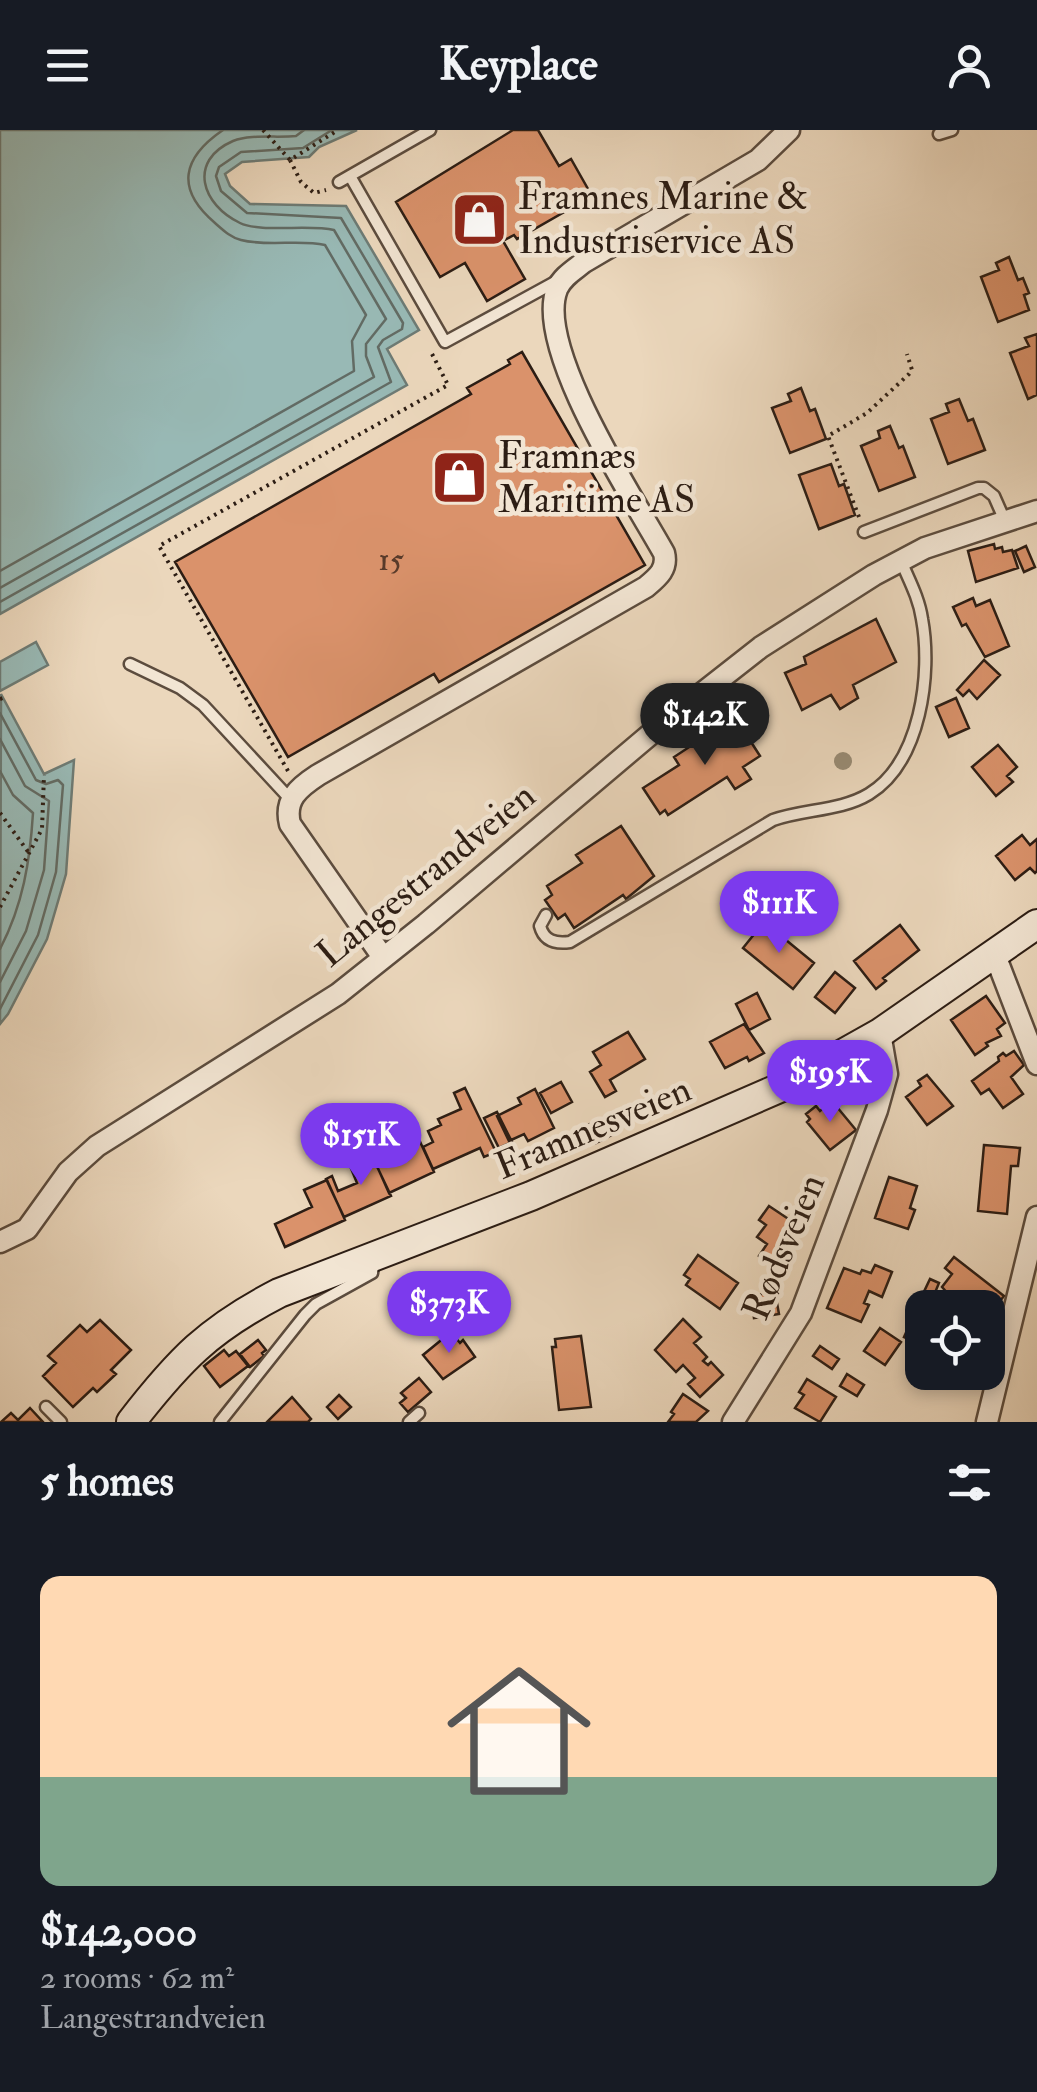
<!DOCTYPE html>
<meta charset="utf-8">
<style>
:root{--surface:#171b24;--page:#20242c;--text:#f1f3f6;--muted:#9ea1a6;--accent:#7c3aed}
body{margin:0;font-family:"IM FELL Double Pica",serif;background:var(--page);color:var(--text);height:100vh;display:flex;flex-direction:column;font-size:38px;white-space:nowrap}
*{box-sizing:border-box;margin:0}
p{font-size:32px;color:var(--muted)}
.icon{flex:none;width:55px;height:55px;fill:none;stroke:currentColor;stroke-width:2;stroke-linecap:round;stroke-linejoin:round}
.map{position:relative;height:1292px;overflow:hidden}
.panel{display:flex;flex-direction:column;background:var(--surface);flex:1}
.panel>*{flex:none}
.buttons{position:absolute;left:905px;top:1160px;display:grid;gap:20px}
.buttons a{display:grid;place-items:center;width:100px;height:100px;border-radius:20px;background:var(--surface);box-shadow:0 5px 15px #0003;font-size:50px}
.price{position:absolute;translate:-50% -85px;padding:0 22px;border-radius:35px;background:var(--accent);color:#fff;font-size:32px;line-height:65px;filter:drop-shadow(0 2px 5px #0008)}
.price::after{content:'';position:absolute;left:50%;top:60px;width:30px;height:22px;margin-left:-15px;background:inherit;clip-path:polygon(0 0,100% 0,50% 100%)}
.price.active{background:#222;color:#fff}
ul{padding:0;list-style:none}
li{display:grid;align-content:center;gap:20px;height:530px;padding:0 40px}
li span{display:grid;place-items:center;height:310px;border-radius:20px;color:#555}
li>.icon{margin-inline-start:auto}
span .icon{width:180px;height:180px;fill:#fffc;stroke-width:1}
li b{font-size:42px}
h2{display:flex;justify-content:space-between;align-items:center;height:120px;padding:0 40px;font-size:42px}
header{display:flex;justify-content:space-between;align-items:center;height:130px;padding:0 40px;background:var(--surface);font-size:45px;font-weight:700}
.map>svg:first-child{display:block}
.water{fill:#98b9b5;stroke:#6d7b75;stroke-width:2.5}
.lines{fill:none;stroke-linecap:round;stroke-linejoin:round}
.shore{stroke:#626b64;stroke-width:2.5}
.building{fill:#da926b;stroke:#2c1d14;stroke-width:2.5}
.service-casing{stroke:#5c4c3e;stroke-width:15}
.minor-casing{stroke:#5c4c3e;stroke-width:25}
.secondary-casing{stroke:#2c1d14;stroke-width:32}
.path{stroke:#2c1d14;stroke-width:4;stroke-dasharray:2.5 5;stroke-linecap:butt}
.service{stroke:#f2e5d3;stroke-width:10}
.minor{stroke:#f2e5d3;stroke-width:20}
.secondary{stroke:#f2e5d3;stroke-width:28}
.tree{fill:#988b74}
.labels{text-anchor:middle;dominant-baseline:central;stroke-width:9;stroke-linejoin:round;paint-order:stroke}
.number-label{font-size:32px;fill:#583a2a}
.poi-label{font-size:38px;fill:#2c1d14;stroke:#f2e5d3;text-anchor:start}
.street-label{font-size:38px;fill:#2c1d14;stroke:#f2e5d3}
</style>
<header><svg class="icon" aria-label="menu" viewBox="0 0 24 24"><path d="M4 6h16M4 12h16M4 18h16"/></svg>Keyplace<svg class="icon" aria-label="person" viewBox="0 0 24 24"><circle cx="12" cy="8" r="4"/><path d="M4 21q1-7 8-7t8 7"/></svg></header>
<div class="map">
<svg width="1037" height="1292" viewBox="0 0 1037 1292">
<rect width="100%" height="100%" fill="#ebd7bc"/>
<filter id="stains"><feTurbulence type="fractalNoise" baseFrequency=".002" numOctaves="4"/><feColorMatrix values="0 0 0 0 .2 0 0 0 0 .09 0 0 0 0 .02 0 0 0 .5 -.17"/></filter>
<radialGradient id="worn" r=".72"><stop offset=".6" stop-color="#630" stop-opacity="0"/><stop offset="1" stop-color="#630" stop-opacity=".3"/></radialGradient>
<!-- water -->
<path class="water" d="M0,0H357L319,17L309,27L242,32L225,44L230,56L250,74L346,76L419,200L387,219L407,255L0,484Z
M36,512L48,535L0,561V532Z
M1,564L44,644L74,630L66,744L47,809L8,884L0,894Z"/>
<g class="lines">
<!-- shore -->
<path class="shore" d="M0,441L354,241L352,211L366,185L325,115C299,109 268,117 241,110C230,107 223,100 215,93C175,59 182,28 223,0
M0,458L374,247L366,226V214L386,189L334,100C310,94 260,103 240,93C202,75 187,31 233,11C251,4 277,8 296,6L304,0
M0,472L391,252L378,217L383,210L402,199L403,193L341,88L247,83L221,61L216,46L219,37L241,22L303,18L332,0
M0,583L36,650L46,654L58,650L63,655L56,742L38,805L0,879
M0,609L25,656L49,671L44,740L26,801L0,852
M0,641L13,665L33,683C30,731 23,775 0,819"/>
</g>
<!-- building -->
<path class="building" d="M513,0H538L559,36L571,29L592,66L517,109L514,105L503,111L525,149L487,171L465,133L440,147L396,72Z
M1009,127L1018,150L1023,148L1029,163L1024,165L1029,180L998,192L981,147L999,140L996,133Z
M1037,204V265L1028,269L1010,223L1029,216L1025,208Z
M522,222L645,435L439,552L434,544L288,627L175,432L471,264L467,258L510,234L508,230Z
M801,258L810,281L815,279L826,309L790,323L772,278L791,271L788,264Z
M959,269L968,291L973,289L985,320L948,334L931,289L949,282L946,274Z
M890,296L899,318L903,316L915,347L879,361L861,316L880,308L878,301Z
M831,334L839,356L844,354L855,385L819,399L799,345Z
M994,414L995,419L1002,417L1003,422L1012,420L1018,438L976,452L968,421Z
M1026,416L1035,437L1024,442L1015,421Z
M973,468L976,476L990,470L1009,516L985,527L966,494L962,496L953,477Z
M876,489L896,532L853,555L858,568L840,579L831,565L802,580L785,543L806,534L804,527Z
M984,530L1000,545L977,569L969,560L963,566L957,560Z
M956,568L969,598L949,607L936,577Z
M735,587L760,626L743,637L751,649L735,659L727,647L668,685L665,680L660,684L643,658L679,635L674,627Z
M998,615L1017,637L1007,646L1013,652L996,666L972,637Z
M621,696L654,746L626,769L623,765L574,798L565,784L558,789L545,770L552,765L547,756L582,733L576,725Z
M1022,705L1030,715L1037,709V741L1035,743L1030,738L1015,750L996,726Z
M764,792L814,833L793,859L743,818Z
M900,795L919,820L883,848L886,851L876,859L854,831Z
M835,842L855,858L835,883L815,867Z
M757,863L770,889L749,900L736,874Z
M986,866L1005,893L997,899L1001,906L986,913L988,916L975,925L951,890Z
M744,894L764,923L749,931L747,927L725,938L710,912Z
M628,902L645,929L610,950L616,961L605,967L590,942L601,935L593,922Z
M1014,921L1024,935L1011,947L1023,964L1003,978L989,959L981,964L972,951L999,931L998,927L1003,923L1006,926Z
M927,945L953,976L927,995L906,967L921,956L918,951Z
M561,952L572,972L551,983L540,963Z
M465,958L496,1022L484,1027L480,1018L433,1039L423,1017L433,1012L428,1001L441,995L438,989L461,979L454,963Z
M535,959L554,998L528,1011L524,1004L509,1011L497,986L521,974L518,968Z
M832,971L856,1000L830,1020L807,992L810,989L806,984L816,976L820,981Z
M497,982L512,1012L499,1018L484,988Z
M604,988L612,1005L596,1013L588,995Z
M416,1003L434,1042L389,1063L376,1034L385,1030L381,1023Z
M984,1015L1020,1018L1018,1036H1011L1007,1084L978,1081Z
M372,1026L391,1066L344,1087L326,1049L332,1046L338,1061L357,1053L350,1036Z
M889,1047L917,1056L910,1078L915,1080L908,1099L875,1088Z
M327,1050L345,1090L285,1117L275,1094L312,1077L304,1060Z
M769,1076L799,1096L788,1113L794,1117L778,1139L759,1126L767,1114L757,1107L766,1095L759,1090Z
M698,1125L738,1153L720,1179L686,1155L690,1149L684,1145Z
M954,1127L1004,1166L988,1186V1178H961L942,1157L952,1144L945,1138Z
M875,1135L892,1142L882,1167L869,1161L864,1173L869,1175L861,1192L827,1178L844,1138L860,1144L862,1140L871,1143Z
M930,1149L939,1153L934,1165L949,1175L922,1178V1186L918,1189L912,1187Z
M775,1162L779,1184L754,1188L751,1166Z
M913,1187L922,1191V1215L904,1207Z
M683,1189L701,1207L694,1213L707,1227L703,1231L708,1235L711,1232L723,1245L700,1267L688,1254L695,1248L683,1235L676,1242L655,1220Z
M100,1190L131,1220L111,1240L116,1244L97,1262L93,1258L73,1277L43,1246L56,1233L48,1226L80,1195L87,1202Z
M880,1198L901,1212L885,1235L864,1221Z
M451,1202L460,1213L463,1210L475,1227L443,1249L423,1225Z
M581,1206L591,1277L559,1280L552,1217H556L555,1209Z
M258,1210L266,1220L262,1223L264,1226L250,1237L240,1224Z
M820,1216L839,1229L832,1239L813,1226Z
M224,1220L229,1226L236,1221L248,1236L220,1257L204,1236Z
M847,1244L864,1255L857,1266L840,1256Z
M419,1248L431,1262L408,1282L400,1273L406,1268L401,1263Z
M807,1249L836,1267L820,1292L795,1278L804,1265L799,1262Z
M683,1264L708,1281L696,1292H668L674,1284L671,1282Z
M339,1265L351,1277L338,1289L327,1277Z
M292,1267L311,1289L308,1292H267Z
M30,1278L43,1292H1L11,1283L18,1290Z"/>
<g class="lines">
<defs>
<path id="service" d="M939,4L952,0
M350,46L445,212L557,151
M339,52L430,0
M864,402L978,358H984L994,366L1005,391
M130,534L180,558L203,575L291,670
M546,785L540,796C544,811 555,814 570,812L773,690C804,679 841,681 869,664C921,632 932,543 922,489C919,468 909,450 901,431
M46,1277L61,1292
M220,1292L305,1185L316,1174L372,1143L374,1128
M409,1292L419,1283"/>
<path id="minor" d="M995,825L1037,934
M382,826L290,694C284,670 298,658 318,645L646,457C658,447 668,439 664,423C634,369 534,218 557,159C562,147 574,140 584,132L758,30L789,0
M0,1112L27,1099L68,1042L97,1016L338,864L426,794L659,597L761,517L874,445L925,418L1037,381
M733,1292L801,1183L877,980L887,944L880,903
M987,1292L1037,1087"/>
<path id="secondary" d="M131,1292C179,1230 209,1199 279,1163L531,1066L791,953L880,903L1037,794"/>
</defs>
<!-- service casing -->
<use href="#service" class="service-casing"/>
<!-- minor casing -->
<use href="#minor" class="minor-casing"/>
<!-- secondary casing -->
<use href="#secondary" class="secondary-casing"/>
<!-- path -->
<path class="path" d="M263,0L290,30L338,0
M290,30L301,52L314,63L326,60
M859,387L828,306L867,283L909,244L912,240L907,224
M0,569L3,568
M288,641L159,416L448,255L430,220
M0,683L29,723
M0,777L42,699L44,645"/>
<!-- service -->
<use href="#service" class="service"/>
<!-- minor -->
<use href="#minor" class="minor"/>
<!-- secondary -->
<use href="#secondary" class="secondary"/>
</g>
<!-- trees -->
<circle class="tree" cx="843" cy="631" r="9"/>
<!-- icons -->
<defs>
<symbol id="shop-square" viewBox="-11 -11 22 22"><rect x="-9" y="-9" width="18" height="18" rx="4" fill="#8f2418" stroke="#f2e5d3"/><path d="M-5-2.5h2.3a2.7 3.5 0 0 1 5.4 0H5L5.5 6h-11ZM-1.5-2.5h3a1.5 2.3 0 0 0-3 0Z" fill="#fff"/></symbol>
</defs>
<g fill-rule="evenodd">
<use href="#shop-square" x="448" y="58" width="63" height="63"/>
<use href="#shop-square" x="428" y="316" width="63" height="63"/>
</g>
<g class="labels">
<!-- number labels -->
<g class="number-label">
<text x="391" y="430">15</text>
</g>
<!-- poi labels -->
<g class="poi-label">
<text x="518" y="67">Framnes Marine &amp;<tspan x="518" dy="44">Industriservice AS</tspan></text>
<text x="498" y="326">Framnæs<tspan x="498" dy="44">Maritime AS</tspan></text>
</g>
<!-- street labels -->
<g class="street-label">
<text transform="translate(426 745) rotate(-39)">Langestrandveien</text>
<text transform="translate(593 998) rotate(-23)">Framnesveien</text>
<text transform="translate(784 1117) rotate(-67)">Rødsveien</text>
</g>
</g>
<rect width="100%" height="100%" filter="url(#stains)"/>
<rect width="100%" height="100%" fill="url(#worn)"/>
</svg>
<div class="buttons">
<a><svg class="icon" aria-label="locate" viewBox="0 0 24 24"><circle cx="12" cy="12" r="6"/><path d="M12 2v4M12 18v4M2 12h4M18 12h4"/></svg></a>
</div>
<b class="price active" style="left:705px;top:638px">$142K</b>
<b class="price" style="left:779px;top:826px">$111K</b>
<b class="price" style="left:830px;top:995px">$195K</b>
<b class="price" style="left:361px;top:1058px">$151K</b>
<b class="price" style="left:449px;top:1226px">$373K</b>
</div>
<section class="panel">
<h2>5 homes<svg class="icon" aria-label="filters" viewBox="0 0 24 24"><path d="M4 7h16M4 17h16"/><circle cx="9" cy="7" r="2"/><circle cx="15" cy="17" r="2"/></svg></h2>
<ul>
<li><span style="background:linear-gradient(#ffd9b3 65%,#7fa58c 0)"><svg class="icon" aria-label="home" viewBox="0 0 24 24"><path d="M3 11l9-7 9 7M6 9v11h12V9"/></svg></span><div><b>$142,000</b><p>2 rooms · 62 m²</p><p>Langestrandveien</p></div></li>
</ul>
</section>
